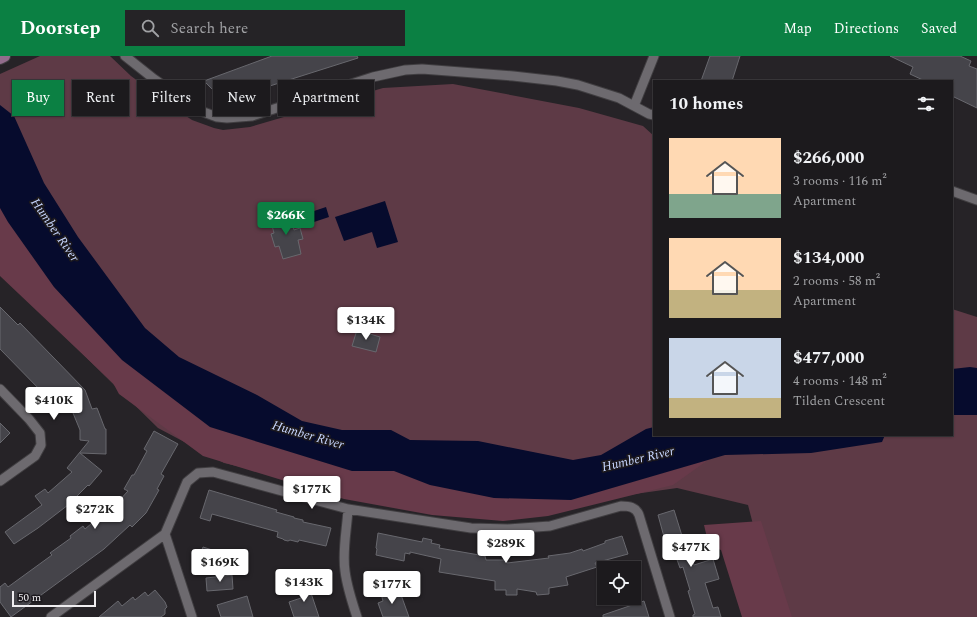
<!DOCTYPE html>
<meta charset="utf-8">
<style>
:root{--surface:#1c1a1d;--page:#252326;--text:#f1f3f6;--muted:#a0a1a4;--line:#3a383b;--accent:#0b8043}
body{margin:0;font-family:Spectral,serif;background:var(--page);color:var(--text);height:100vh;display:flex;flex-direction:column;font-size:15px;white-space:nowrap}
*{box-sizing:border-box;margin:0}
p{font-size:13px;color:var(--muted)}
.icon{flex:none;width:22px;height:22px;fill:none;stroke:currentColor;stroke-width:2;stroke-linecap:round;stroke-linejoin:round}
.map{position:relative;flex:1;overflow:hidden}
.panel{position:absolute;left:653px;top:24px;width:300px;height:356px;display:flex;flex-direction:column;background:var(--surface);border-radius:0px;box-shadow:0 1px 3px #0004,0 0 0 1px var(--line)}
.panel>*{flex:none}
.banner{position:absolute;left:12px;top:24px;width:380px;height:36px;display:flex;gap:8px}
.fabs{position:absolute;left:597px;top:505px;display:grid;gap:8px}
.fabs a{display:grid;place-items:center;width:44px;height:44px;border-radius:0px;background:var(--surface);box-shadow:0 1px 3px #0004,0 0 0 1px var(--line);font-size:20px}
.scale{position:absolute;left:12px;bottom:10px;width:84px;box-sizing:border-box;padding-left:4px;border:2px solid #efedf0;border-top:0;font-size:11px;line-height:14px;white-space:nowrap;color:#efedf0;-webkit-text-stroke:3px #1c191e;paint-order:stroke}
.price{position:absolute;translate:-50% -34px;padding:0 9px;border-radius:4px;background:#fff;color:#222;font-size:13px;line-height:26px;filter:drop-shadow(0 1px 2px #0008)}
.price::after{content:'';position:absolute;left:50%;top:24px;width:12px;height:9px;margin-left:-6px;background:inherit;clip-path:polygon(0 0,100% 0,50% 100%)}
.price.selected{background:var(--accent);color:#fff}
ul{padding:0;list-style:none}
li{display:flex;align-items:center;gap:12px;height:100px;padding:0 16px}
li span{display:grid;place-items:center;flex:none;width:112px;height:80px;border-radius:0px;color:#555}
li>.icon{margin-inline-start:auto}
span .icon{width:48px;height:48px;fill:#fffc;stroke-width:1}
li b{font-size:17px}
h2{display:flex;justify-content:space-between;align-items:center;height:48px;padding:0 16px;font-size:17px}
.tag{padding:0 14px;border-radius:0px;background:var(--surface);box-shadow:0 1px 3px #0004,0 0 0 1px var(--line);font-size:14px;line-height:36px}
.tag.selected{background:var(--accent);color:#fff}
header{display:flex;align-items:center;gap:24px;box-sizing:border-box;height:56px;padding:0 20px;background:var(--accent);color:#fff}
header strong{font-size:19px}
nav{display:flex;gap:22px;margin-inline-start:auto;font-size:14px}
.search{width:280px;height:36px;background:var(--page);display:flex;align-items:center;gap:10px;box-sizing:border-box;padding:0 14px;border-radius:0px;color:var(--muted);font-size:15px}
.map>svg:first-child{display:block}
.green{fill:#5e3a46}
.forest{fill:#683a4a}
.water{fill:#060b2d}
.building{fill:#45444a;stroke:#68686e}
.lines{fill:none;stroke-linecap:round;stroke-linejoin:round}
.minor-casing{stroke:#403e41;stroke-width:11}
.secondary-casing{stroke:#403e41;stroke-width:14}
.minor{stroke:#6d6a6f;stroke-width:9}
.secondary{stroke:#926d8c;stroke-width:12}
.labels{text-anchor:middle;dominant-baseline:central;stroke-width:3.5;stroke-linejoin:round;paint-order:stroke}
.water-label{font-size:13px;font-style:italic;fill:#c8d7ff;stroke:#1c191e}
</style>
<header>
<strong>Doorstep</strong>
<div class="search"><svg class="icon" aria-label="search" viewBox="0 0 24 24"><circle cx="10" cy="10" r="6"/><path d="M15 15l6 6"/></svg>Search here</div>
<nav><a>Map</a><a>Directions</a><a>Saved</a></nav>
</header>
<div class="map">
<svg width="977" height="561" viewBox="0 0 977 561">
<rect width="100%" height="100%" fill="#262327"/>
<!-- green -->
<path class="green" d="M40,0H110L131,20L180,56L192,64L214,72L223,74L250,71L383,32L453,28L579,52L643,70L654,80V379H952V253L977,261V561H777L748,449L677,432L509,456H435L224,407L158,372L0,217V18Z"/>
<!-- forest -->
<path class="forest" d="M0,152L8,166L54,231L122,304L210,371L352,415H394L430,429L571,444L708,404L673,429L548,460L503,465L432,459L344,443L203,400L119,338L113,327L0,220Z
M761,465L792,561H742L721,494L709,490L704,469Z"/>
<!-- water -->
<path class="water" d="M0,49L14,60L44,127L78,181L145,272L179,301L257,339L302,365L342,374H391L410,384L478,385L573,404L601,399L646,373L654,371V379H885L882,386L811,397L725,399L571,444L494,442L430,429L394,415H352L210,371L122,304L54,231L8,166L0,152Z
M385,145L398,186L377,192L372,176L344,185L335,161Z
M326,151L329,161L308,168L305,158Z
M970,311L977,312V359H952V313Z"/>
<!-- building -->
<path class="building" d="M272,0H357L358,2L232,42L213,34L204,25Z
M710,0H740L732,25H701Z
M890,0H960L971,5L969,10L977,13V52L952,40V25H925L910,18L913,11Z
M289,157L294,174L300,172L303,183L298,184L301,198L283,203L279,190L275,191L271,178L274,177L270,162Z
M0,251L18,269L20,267L85,334L92,353L97,352L105,373H106V398L80,397L102,415L89,430L88,429L68,449L38,472L14,488L5,476L42,449L35,440L45,433L48,437L72,416L67,412L89,385L80,384V374L73,357L60,342L57,345L47,335L44,338L0,293Z
M357,274L380,281L376,296L352,290Z
M0,367L10,377L0,387Z
M154,375L178,388L161,418L164,420L157,433L159,434L146,457L132,471L130,469L104,493L11,561L0,546V531L5,527L8,531L52,499L50,497L71,482L70,480L83,470L85,473L105,456L107,458L128,435L124,433L132,419H134L147,395L144,393Z
M209,434L277,454L276,456L294,461V462L303,464V466L331,472L326,490L299,484L298,486L290,484L288,485L284,484L283,483L277,481L278,476L212,458L210,465L200,462Z
M674,454L687,496L689,495L694,509L713,503L719,523L705,527L713,552L718,551L721,561H693V559L695,558L688,535L690,534L683,511L680,512L671,487L666,488L658,459Z
M378,477L422,486L423,482L432,484L431,487L440,489L439,492L485,500L486,504H507V507L549,502L548,500L570,497L582,493L583,495L605,487V485L622,480L628,498L595,507L597,511L566,521L568,529L549,532V538L537,539L536,536L517,533V539H506V534H495V525L439,516L441,503L410,496V498L405,497L404,505L376,499L377,493L376,492Z
M203,491L237,502L232,516L198,504Z
M232,519L233,533L207,535L206,522Z
M307,525L319,561H294L289,546L301,542L296,528Z
M389,531L391,539L400,536L409,561H383L378,547L383,545L380,534Z
M155,534L165,546L167,551L165,553V558L161,561H99L118,545L122,550L133,541L135,544L145,536L148,540Z
M247,540L253,561H221L217,549Z
M644,545L649,561H603V559Z"/>
<g class="lines">
<defs>
<path id="minor" d="M125,0L154,23L198,54L217,61L227,62L252,60L373,21L405,14L422,13L513,20L557,25L578,29L619,42L649,58L654,59
M634,50L654,0
M952,135L977,144
M0,333L29,363L40,377L41,389L35,400L0,425
M348,453C347,473 342,495 345,515C347,531 352,546 357,561
M165,478L192,561
M51,561L165,478L187,426L198,417L213,416L348,453L471,472L508,473L550,470L621,450C629,450 636,451 639,459L670,561"/>
<path id="secondary" d="M0,2L4,0"/>
</defs>
<!-- minor casing -->
<use href="#minor" class="minor-casing"/>
<!-- secondary casing -->
<use href="#secondary" class="secondary-casing"/>
<!-- minor -->
<use href="#minor" class="minor"/>
<!-- secondary -->
<use href="#secondary" class="secondary"/>
</g>
<g class="labels">
<!-- water labels -->
<g class="water-label">
<text transform="translate(55 174) rotate(55)">Humber River</text>
<text transform="translate(308 379) rotate(16)">Humber River</text>
<text transform="translate(638 403) rotate(-13)">Humber River</text>
</g>
</g>
</svg>
<div class="fabs">
<a><svg class="icon" aria-label="locate" viewBox="0 0 24 24"><circle cx="12" cy="12" r="6"/><path d="M12 2v4M12 18v4M2 12h4M18 12h4"/></svg></a>
</div>
<div class="scale">50 m</div>
<b class="price selected" style="left:286px;top:180px">$266K</b>
<b class="price" style="left:366px;top:285px">$134K</b>
<b class="price" style="left:54px;top:365px">$410K</b>
<b class="price" style="left:312px;top:454px">$177K</b>
<b class="price" style="left:95px;top:474px">$272K</b>
<b class="price" style="left:506px;top:508px">$289K</b>
<b class="price" style="left:691px;top:512px">$477K</b>
<b class="price" style="left:220px;top:527px">$169K</b>
<b class="price" style="left:304px;top:547px">$143K</b>
<b class="price" style="left:392px;top:549px">$177K</b>
<div class="banner">
<a class="tag selected">Buy</a>
<a class="tag">Rent</a>
<a class="tag">Filters</a>
<a class="tag">New</a>
<a class="tag">Apartment</a>
</div>
<section class="panel">
<h2>10 homes<svg class="icon" aria-label="filters" viewBox="0 0 24 24"><path d="M4 7h16M4 17h16"/><circle cx="9" cy="7" r="2"/><circle cx="15" cy="17" r="2"/></svg></h2>
<ul>
<li><span style="background:linear-gradient(#ffd9b3 70%,#7fa58c 0)"><svg class="icon" aria-label="home" viewBox="0 0 24 24"><path d="M3 11l9-7 9 7M6 9v11h12V9"/></svg></span><div><b>$266,000</b><p>3 rooms · 116 m²</p><p>Apartment</p></div></li>
<li><span style="background:linear-gradient(#ffd9b3 65%,#c2b280 0)"><svg class="icon" aria-label="home" viewBox="0 0 24 24"><path d="M3 11l9-7 9 7M6 9v11h12V9"/></svg></span><div><b>$134,000</b><p>2 rooms · 58 m²</p><p>Apartment</p></div></li>
<li><span style="background:linear-gradient(#c9d6e8 75%,#c2b280 0)"><svg class="icon" aria-label="home" viewBox="0 0 24 24"><path d="M3 11l9-7 9 7M6 9v11h12V9"/></svg></span><div><b>$477,000</b><p>4 rooms · 148 m²</p><p>Tilden Crescent</p></div></li>
</ul>
</section>
</div>
